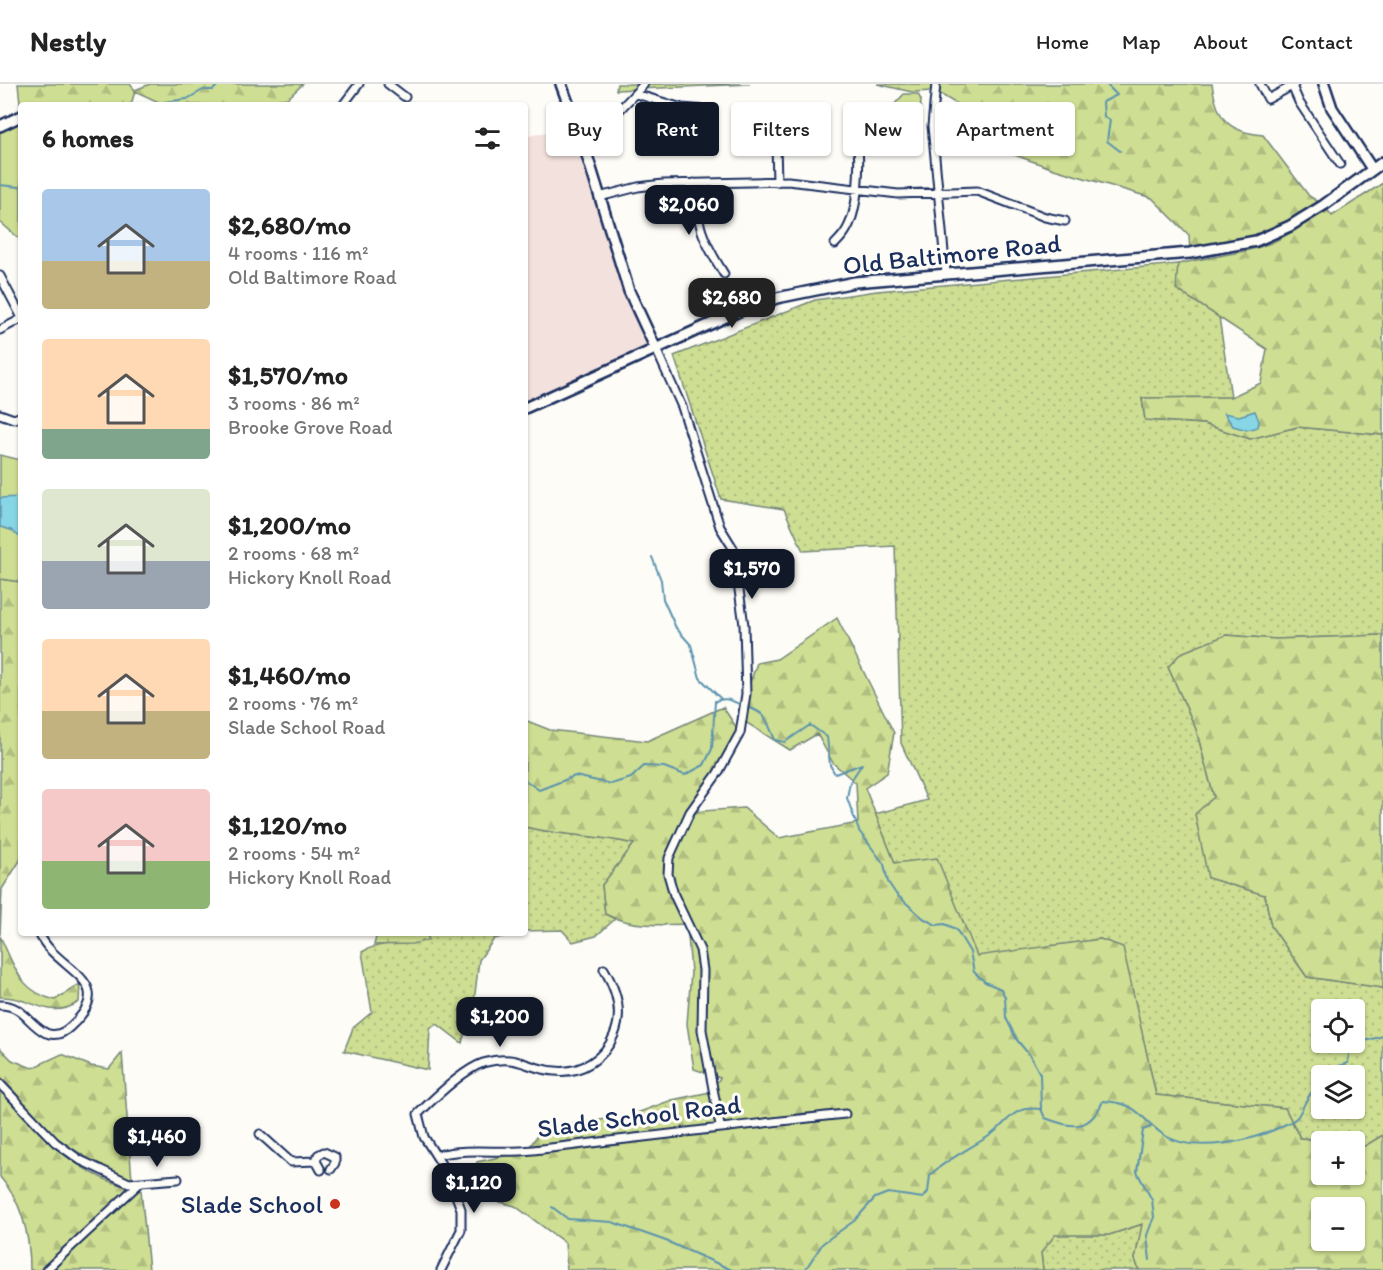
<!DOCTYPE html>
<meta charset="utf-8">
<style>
:root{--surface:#fff;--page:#f6f6f6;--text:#222;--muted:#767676;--line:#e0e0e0;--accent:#111827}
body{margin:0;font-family:Itim,sans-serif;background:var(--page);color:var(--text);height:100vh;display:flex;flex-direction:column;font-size:22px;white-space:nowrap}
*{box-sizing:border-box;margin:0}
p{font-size:20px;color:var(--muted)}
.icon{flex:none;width:33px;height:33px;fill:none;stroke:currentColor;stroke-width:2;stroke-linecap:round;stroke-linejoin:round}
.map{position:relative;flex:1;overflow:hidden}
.sheet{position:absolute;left:18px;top:18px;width:510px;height:834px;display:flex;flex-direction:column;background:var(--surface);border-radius:6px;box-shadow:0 2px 4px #0004}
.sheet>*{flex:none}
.guide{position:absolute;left:546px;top:18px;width:570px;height:54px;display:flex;gap:12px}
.fabs{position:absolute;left:1311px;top:915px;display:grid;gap:12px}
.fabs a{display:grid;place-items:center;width:54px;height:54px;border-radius:6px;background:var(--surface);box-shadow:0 2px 4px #0004;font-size:30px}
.price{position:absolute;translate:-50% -51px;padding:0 14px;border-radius:12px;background:var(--accent);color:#fff;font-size:20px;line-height:39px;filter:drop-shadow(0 2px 3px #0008)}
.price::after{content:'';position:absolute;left:50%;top:36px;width:18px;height:14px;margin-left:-9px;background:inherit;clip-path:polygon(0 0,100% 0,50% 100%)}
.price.on{background:#222;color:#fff}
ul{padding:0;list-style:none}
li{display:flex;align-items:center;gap:18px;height:150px;padding:0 24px}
li span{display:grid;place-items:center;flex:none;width:168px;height:120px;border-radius:6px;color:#555}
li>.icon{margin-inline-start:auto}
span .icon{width:72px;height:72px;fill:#fffc;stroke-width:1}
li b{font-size:26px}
h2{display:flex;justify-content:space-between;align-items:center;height:72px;padding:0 24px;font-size:26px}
.pill{padding:0 21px;border-radius:6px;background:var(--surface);box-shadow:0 2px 4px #0004;font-size:21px;line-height:54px}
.pill.on{background:var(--accent);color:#fff}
header{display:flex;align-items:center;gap:36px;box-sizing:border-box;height:84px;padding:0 30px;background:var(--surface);border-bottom:2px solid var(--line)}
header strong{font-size:28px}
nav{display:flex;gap:33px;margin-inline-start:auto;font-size:21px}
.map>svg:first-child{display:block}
.built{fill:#f3e1dd}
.grass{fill:url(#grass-dots);stroke:#748678;stroke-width:1.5;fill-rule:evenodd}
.forest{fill:url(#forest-firs);stroke:#748678;stroke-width:1.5;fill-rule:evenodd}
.green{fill:#cede92;stroke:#748678;stroke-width:1.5}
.water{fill:#87d6e5;stroke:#5c93af;stroke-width:1.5}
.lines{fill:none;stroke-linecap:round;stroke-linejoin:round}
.stream{stroke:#5c93af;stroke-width:2}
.street-casing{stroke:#1b2f5e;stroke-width:11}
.secondary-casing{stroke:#1b2f5e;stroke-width:14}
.street{stroke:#fdfcf7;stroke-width:7}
.secondary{stroke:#fdfcf7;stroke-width:9}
.poi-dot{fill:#c8321e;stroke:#fdfcf7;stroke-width:2}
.labels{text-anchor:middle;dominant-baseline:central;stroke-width:6;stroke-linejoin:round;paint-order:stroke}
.street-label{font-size:26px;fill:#1b2f5e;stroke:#fdfcf7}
.poi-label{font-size:26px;fill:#1b2f5e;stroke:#fdfcf7;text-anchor:end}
</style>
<header>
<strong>Nestly</strong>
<nav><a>Home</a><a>Map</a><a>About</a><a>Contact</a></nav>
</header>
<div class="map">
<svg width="1383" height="1186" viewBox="0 0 1383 1186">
<defs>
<pattern id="grass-dots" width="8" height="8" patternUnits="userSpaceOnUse" patternTransform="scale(1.5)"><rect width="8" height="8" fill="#cede92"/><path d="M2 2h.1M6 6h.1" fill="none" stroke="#b0bf80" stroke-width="1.8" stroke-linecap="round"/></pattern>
<pattern id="forest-firs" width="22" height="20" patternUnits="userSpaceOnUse" patternTransform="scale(1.5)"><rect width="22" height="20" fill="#cede92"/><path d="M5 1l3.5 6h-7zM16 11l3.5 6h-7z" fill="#b0bf80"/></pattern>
</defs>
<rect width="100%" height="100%" fill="#fdfcf7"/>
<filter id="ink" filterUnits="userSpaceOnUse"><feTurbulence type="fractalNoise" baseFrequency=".0167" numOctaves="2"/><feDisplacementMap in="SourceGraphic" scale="12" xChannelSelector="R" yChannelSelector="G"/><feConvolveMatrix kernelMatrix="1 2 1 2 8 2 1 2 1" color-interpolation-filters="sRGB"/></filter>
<g filter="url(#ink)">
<!-- built -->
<path class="built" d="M577,41L630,215L656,265L525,324V53Z"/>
<!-- grass -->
<path class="grass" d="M1178,180L1177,205L1219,233L1231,313L1142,314L1145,336L1204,340L1250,355L1297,343L1383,351V551L1276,555L1226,551L1168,583L1196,645L1214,713L1208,794L1265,811L1271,842L1307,893L1383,904V1051L1365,1062L1355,1061L1354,1058L1300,1054L1285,1024L1156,1011L1122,863L1100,855L977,873L895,779L875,730L927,716L901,659L895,462L803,467L784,425L721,415L674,272L815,216L877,207ZM1322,926H1354V958H1322ZM1322,992H1354V1024H1322Z
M525,743C561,752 598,751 634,760L602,801L605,830L615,835L596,852L573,858L562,846L525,847Z
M428,849H517L494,855L479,876L474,918L462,959L437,940L430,944L428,986L344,967L353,944L372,928L362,868C382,856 405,862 428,856Z
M1143,1140L1135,1175L1139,1186H1043L1041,1169L1055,1150L1109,1151Z"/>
<!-- forest -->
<path class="forest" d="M18,0H130L135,6L150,0H303L288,14L263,18L261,21H165L135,7L131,21H21V28Z
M617,0H750L616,6Z
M877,0H1212C1217,35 1228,48 1263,51L1309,112L1324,121L1332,132L1383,99V351L1297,343L1250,355L1204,340L1145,336L1142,314L1231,313L1261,299L1267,265L1176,205L1178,180C1240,165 1272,173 1322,123L1270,152L1190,169L1189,151L1152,114L1054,85L1012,70L983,55L980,34L935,7L912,8Z
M0,495L21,498V775L2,805L0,851Z
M837,534L894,649L887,689L865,704L895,779L937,774L977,872L1100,855L1123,863L1156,1011L1285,1024L1300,1054L1327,1057L1322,1058V1090H1354L1355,1061L1365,1062L1383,1051V1186H1139L1135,1175L1142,1140L1109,1151H1055L1041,1169L1043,1186H567L565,1159L515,1122L471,1110L477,1078L527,1067L542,1044L629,1032L672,1016L710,1008L720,994L694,985L687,940L691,888L687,840C660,841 630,843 605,830L602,801L634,760C598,751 561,752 525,743V636L550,646L647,657L723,623L740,649L690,728L744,724L779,754L858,739L856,699L833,679L817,650L790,666L742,636L746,610L757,579L777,575ZM1322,1124H1354V1156H1322Z
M1226,551L1276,555L1383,551V904L1307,893L1271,842L1265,811L1208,794L1195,730L1214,713L1196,645L1168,583L1181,569Z
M377,849H428V856L412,860L374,861Z
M0,852C15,883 19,907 55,916L80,900L79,918C47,938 33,912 0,913Z
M0,964L12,976L32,984L62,970L91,982L109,985L122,969L132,1096L103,1084L60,1057L0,992Z
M0,1006C38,1051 81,1096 141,1106L149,1186H30C30,1152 23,1119 0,1093Z"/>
<!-- green -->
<path class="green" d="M904,10H918L921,16L920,37L897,35L892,23Z
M21,32V156L0,138V42Z
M0,371L21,376V498L0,495Z"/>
<!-- water -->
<path class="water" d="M1255,327L1259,337L1258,343L1247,346L1233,342L1224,329L1239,332Z
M21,413V454L11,446L0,443V414Z"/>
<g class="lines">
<!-- stream -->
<path class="stream" d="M1106,0L1117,11L1103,18L1104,33L1110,36L1107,57L1120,67
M164,18L187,15L203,6H213L219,0
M0,101L19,103
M652,473L661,496L663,515L676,544L691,561L700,594L721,615
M525,696L539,706L575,692L611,700L631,694L644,682L664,683L685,691L704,681L712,665L715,617C725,614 727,615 737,619C765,630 763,626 775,656L785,658L810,641L827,653L830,681L835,690L862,680L850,698L847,714L859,747L884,780L888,798L896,810L923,834L936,841L945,840L956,845L970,868L974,888L985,898L1001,905L1005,913L1006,934L1017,956L1031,973L1040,990L1041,1025L1045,1034C1073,1044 1089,1048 1103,1017C1138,1019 1136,1030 1161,1049C1192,1072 1255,1057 1286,1040C1290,1038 1296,1036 1298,1032C1308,1017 1303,1014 1322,999
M1331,992L1340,982L1348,979L1350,961L1383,952
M552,1123L568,1135L612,1138L666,1157L732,1186
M1150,1176L1147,1151L1154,1133L1152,1116L1137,1088L1143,1046L1153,1042
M805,1186L823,1159L854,1137L875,1114L888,1109L923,1114L928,1108L930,1091L937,1085C954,1072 972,1063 989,1052C1009,1039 1011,1021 1041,1025"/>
<defs>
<path id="street" d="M388,0L405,13
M936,0L932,42L946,189
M1260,0L1268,15L1294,1
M1292,2L1299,18L1340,80
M636,10L682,24L707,26
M343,21L359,0
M772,41L776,61L777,98
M580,49L609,37L644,0
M694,99C698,143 701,153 724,190
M599,113L638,103L663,100L788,97L898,110L977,107L1045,133L1065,137
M835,160C839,156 844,151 847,145C859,124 861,73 856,50
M0,192L21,232
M0,246L21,235
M656,265L682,323L720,443L733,464L744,541L746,610L740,649L718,689L690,728L669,774L668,790L674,811L700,866L703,886L702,946L720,1042
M0,330L14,335L21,332
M0,921C23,921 28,940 46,949C56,953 64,949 71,942C121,896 55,887 39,849
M0,1000L55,1058L80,1076L129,1099L178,1095
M260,1050L291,1078L316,1077
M438,1071C470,1063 501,1070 533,1066C637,1054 741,1041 845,1030
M321,1086L316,1077L318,1071L324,1068L335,1073V1079L331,1085
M46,1186L140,1099
M441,1186L461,1146V1125L448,1091L424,1053L418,1030C433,1015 463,986 483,979C519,969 526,985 555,987C581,990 605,974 614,951C624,928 616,905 604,885"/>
<path id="secondary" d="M561,0L586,68L629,207L656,265
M1324,0L1332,24L1372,85
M0,42L21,32
M525,324L737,228L777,214L855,198L1190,169L1256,157L1290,142L1324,121L1383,78"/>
</defs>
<!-- street casing -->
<use href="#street" class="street-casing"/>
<!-- secondary casing -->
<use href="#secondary" class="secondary-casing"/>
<!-- street -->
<use href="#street" class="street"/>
<!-- secondary -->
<use href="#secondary" class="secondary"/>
</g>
</g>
<!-- markers -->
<circle class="poi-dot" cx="335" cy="1120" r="6"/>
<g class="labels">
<!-- street labels -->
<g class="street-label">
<text transform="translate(952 170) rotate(-6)">Old Baltimore Road</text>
<text transform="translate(639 1032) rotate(-7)">Slade School Road</text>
</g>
<!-- poi labels -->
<g class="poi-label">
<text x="323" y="1120">Slade School</text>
</g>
</g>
</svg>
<div class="fabs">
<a><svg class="icon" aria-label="locate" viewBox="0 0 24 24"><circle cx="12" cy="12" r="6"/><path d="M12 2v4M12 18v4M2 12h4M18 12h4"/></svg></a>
<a><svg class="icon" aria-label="layers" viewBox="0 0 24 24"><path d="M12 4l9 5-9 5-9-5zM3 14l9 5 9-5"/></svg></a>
<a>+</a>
<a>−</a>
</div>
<b class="price" style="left:689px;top:152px">$2,060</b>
<b class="price on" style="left:732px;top:245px">$2,680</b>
<b class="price" style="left:752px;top:516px">$1,570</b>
<b class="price" style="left:500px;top:964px">$1,200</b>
<b class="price" style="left:157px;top:1084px">$1,460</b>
<b class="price" style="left:474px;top:1130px">$1,120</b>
<div class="guide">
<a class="pill">Buy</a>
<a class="pill on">Rent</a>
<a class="pill">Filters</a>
<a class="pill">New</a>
<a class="pill">Apartment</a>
</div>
<section class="sheet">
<h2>6 homes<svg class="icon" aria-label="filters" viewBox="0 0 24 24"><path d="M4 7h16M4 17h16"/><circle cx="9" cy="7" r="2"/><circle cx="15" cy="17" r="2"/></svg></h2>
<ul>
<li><span style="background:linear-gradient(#a9c7e8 60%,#c2b280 0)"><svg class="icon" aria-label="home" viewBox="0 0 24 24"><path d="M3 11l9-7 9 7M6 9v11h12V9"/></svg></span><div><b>$2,680/mo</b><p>4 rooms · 116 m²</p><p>Old Baltimore Road</p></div></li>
<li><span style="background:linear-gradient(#ffd9b3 75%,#7fa58c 0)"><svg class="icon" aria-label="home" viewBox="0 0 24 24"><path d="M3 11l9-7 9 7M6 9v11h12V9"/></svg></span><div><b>$1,570/mo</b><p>3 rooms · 86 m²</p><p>Brooke Grove Road</p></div></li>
<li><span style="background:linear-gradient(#dfe7d0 60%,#9aa5b1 0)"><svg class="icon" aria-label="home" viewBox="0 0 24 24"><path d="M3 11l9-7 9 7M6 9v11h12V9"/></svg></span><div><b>$1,200/mo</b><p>2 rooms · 68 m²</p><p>Hickory Knoll Road</p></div></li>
<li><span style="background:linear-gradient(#ffd9b3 60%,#c2b280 0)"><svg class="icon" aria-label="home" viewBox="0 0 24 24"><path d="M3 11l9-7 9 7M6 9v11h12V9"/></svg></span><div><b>$1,460/mo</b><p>2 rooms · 76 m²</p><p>Slade School Road</p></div></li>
<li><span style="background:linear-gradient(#f6c9c9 60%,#8fb573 0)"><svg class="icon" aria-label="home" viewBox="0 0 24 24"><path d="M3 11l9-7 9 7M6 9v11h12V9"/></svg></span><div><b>$1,120/mo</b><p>2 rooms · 54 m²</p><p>Hickory Knoll Road</p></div></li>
</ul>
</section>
</div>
